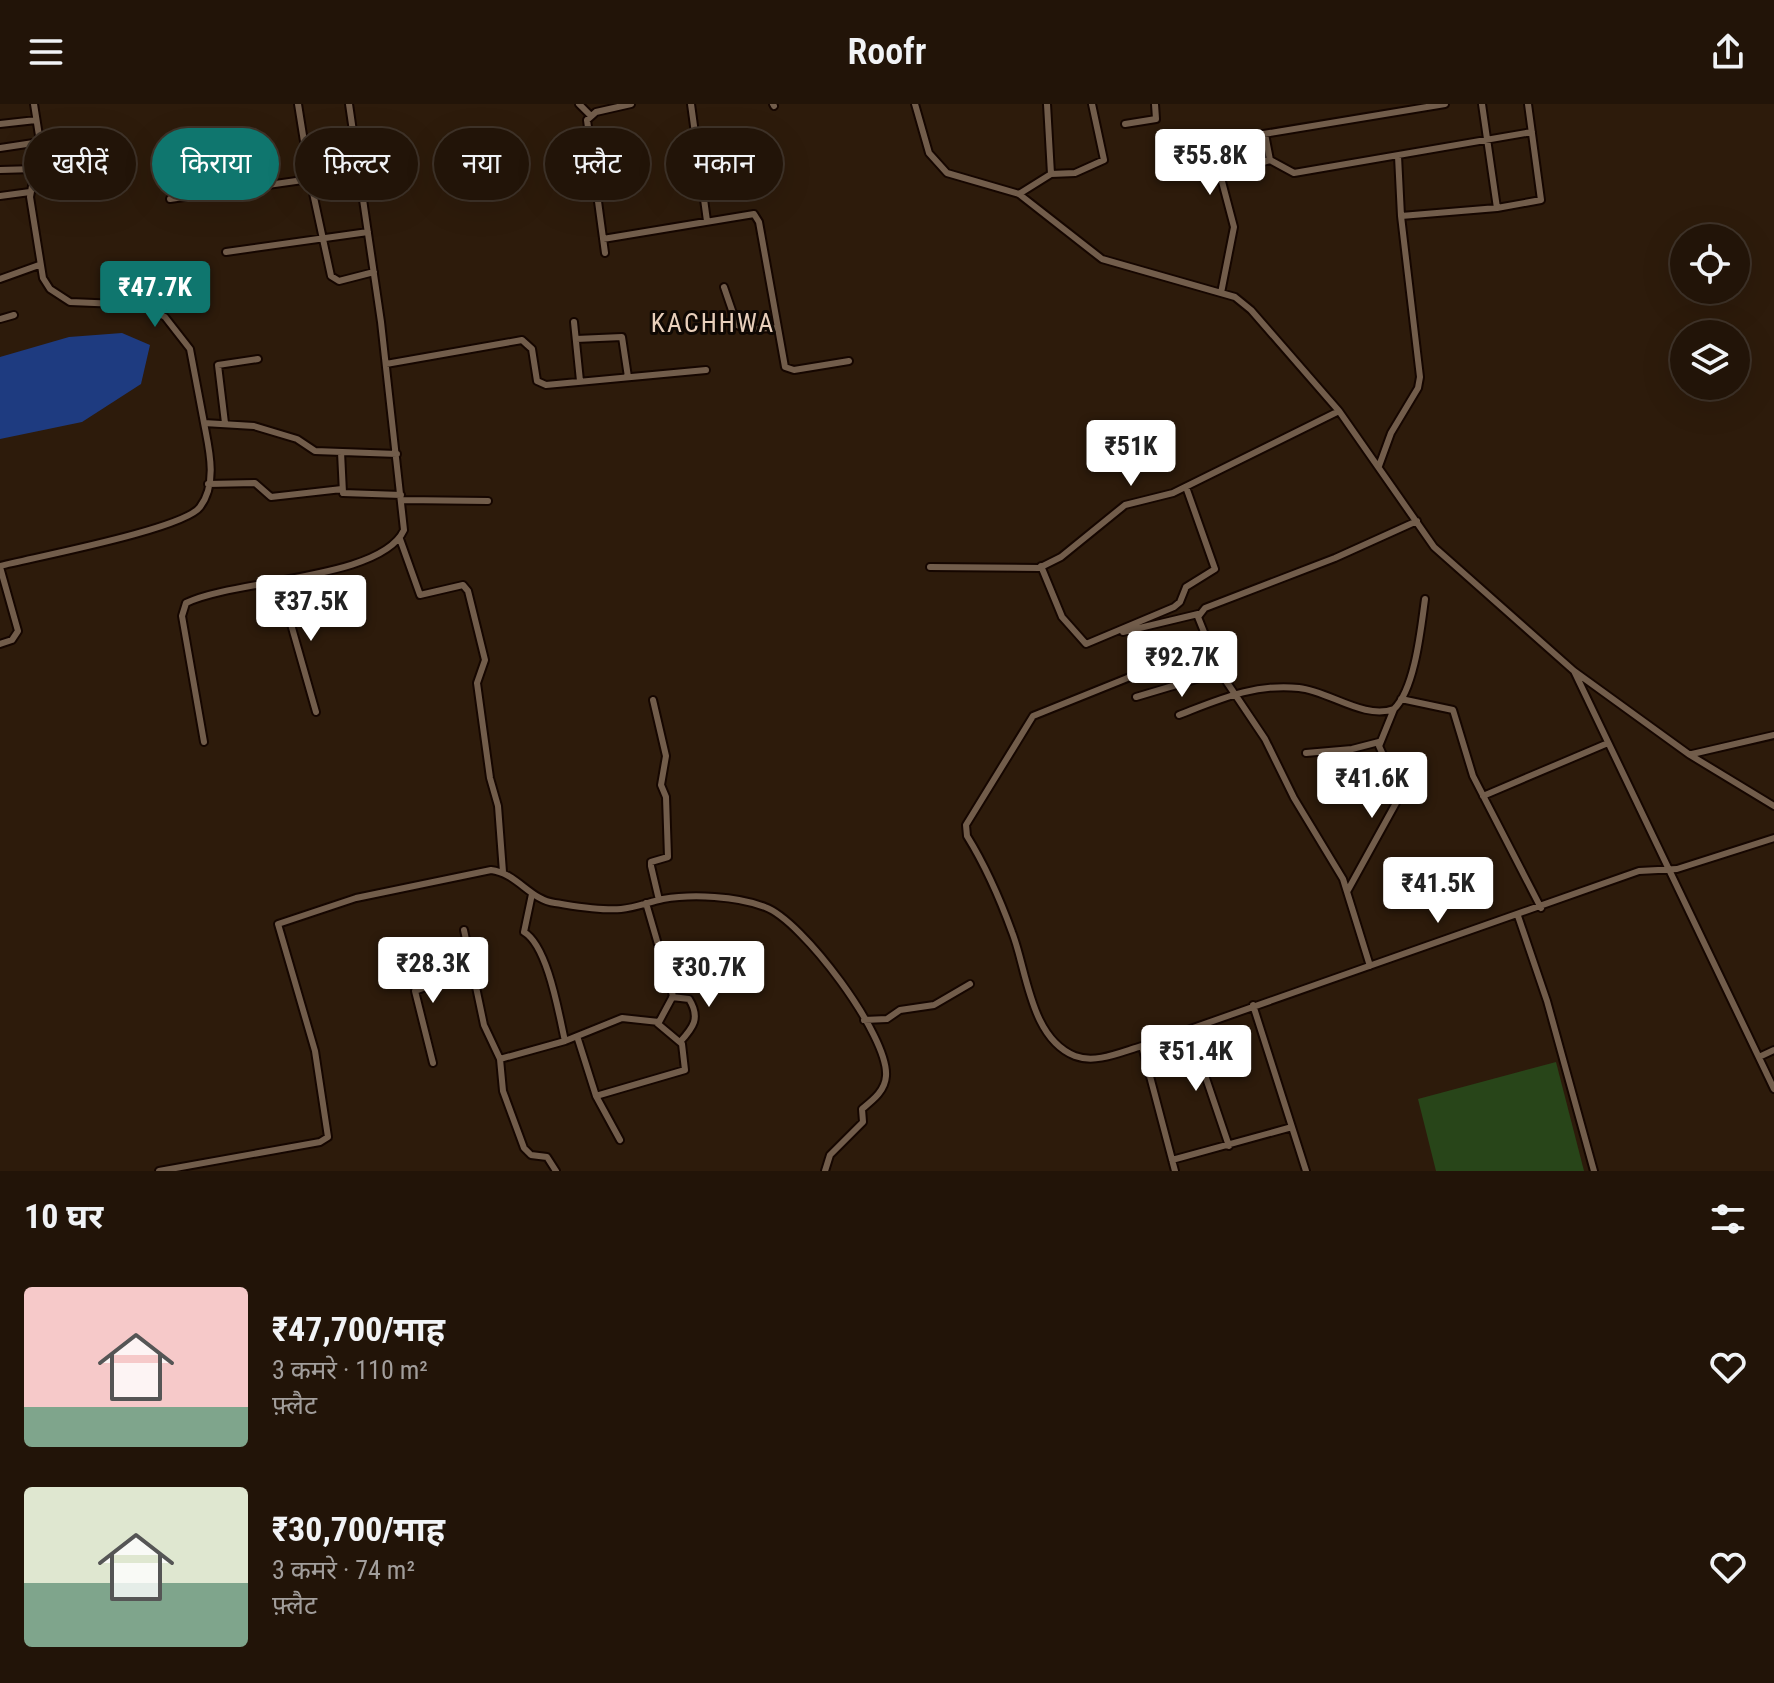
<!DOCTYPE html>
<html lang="hi">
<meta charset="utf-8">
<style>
:root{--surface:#221408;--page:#2e2116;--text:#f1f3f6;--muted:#a29e9c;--line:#3f3329;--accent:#0f766e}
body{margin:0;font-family:"Roboto Condensed","Noto Sans Devanagari",sans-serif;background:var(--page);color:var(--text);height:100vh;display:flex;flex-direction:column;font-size:30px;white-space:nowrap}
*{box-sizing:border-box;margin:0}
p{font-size:26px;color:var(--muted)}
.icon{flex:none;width:44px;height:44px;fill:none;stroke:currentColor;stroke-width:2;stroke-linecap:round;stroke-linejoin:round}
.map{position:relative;height:1067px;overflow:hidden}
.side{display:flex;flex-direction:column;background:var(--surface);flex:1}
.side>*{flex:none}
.top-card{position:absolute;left:24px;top:24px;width:800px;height:72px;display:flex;gap:16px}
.tools{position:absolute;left:1670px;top:120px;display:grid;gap:16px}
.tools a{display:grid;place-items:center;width:80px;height:80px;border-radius:50%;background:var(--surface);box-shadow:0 8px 32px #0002,0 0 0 2px var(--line);font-size:40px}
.price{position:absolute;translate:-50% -68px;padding:0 18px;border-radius:8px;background:#fff;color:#222;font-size:26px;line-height:52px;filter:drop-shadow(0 2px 4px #0008)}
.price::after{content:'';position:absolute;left:50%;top:48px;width:24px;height:18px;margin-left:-12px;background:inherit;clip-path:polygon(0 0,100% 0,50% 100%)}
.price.on{background:var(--accent);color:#fff}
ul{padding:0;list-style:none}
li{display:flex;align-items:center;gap:24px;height:200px;padding:0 24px}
li span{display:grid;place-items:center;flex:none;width:224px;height:160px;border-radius:8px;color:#555}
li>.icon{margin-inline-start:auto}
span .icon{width:96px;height:96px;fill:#fffc;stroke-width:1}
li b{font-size:34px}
h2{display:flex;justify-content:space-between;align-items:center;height:96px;padding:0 24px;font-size:34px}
.pill{padding:0 28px;border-radius:36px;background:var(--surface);box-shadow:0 8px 32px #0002,0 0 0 2px var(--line);font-size:28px;line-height:72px}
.pill.on{background:var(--accent);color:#fff}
header{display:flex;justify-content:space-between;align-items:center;height:104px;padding:0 24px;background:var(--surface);font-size:36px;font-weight:600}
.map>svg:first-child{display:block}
.green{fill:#284519}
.water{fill:#1e3b80}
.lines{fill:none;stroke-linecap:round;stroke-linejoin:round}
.street-casing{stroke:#150600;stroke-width:10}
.street{stroke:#725d4b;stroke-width:6}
.labels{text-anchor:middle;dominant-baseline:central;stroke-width:6;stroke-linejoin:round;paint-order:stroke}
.neighbourhood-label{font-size:26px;letter-spacing:2px;fill:#e8cfbb;stroke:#0f0803}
</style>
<header><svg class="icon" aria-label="menu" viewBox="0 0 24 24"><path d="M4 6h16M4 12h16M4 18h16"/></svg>Roofr<svg class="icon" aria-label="share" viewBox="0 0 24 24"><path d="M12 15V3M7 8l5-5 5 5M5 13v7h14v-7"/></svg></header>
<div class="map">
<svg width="1774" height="1067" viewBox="0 0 1774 1067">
<rect width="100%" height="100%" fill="#2d1b0b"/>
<!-- green -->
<path class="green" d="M1556,958L1584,1067H1436L1418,995Z"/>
<!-- water -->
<path class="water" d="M122,229L150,241L141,280L82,318L0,335V253L69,233Z"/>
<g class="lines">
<defs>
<path id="street" d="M34,0L40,38L30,93L43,174L50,185L70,198L144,201L165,213L190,245L204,319L254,322L297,335L315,347L397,350
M298,0L310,75L331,172L339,177L374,168
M579,0L590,11
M691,0L707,117
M773,0L774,2
M915,0L929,49L947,69L1019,90L1102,155L1235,193L1251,206L1339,307L1434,443L1574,567L1690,651L1774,702
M1482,0L1497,104
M0,20L36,16
M1125,20L1156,15L1155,0
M1265,30L1270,56L1294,69L1532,28
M1203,40L1445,0
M0,44L40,38
M0,66L35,65
M1051,70L1075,69L1104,56L1092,0
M1019,90L1051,70L1047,0
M0,92L30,88
M170,95L359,68
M1401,112L1497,104L1541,96L1528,0
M603,135L754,110L759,118L785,263L794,266L849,257
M226,148L368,128
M605,149L587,16L596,8L631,0
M0,175L39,161
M724,183L737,221L747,225L777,224
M1221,189L1234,123L1220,70L1270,56
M0,215L14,211
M574,218L580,277
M576,235L622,233L628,273
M386,260L522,236L532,245L537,277L546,281L706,266
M225,319L218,261L258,255
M341,348L343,389L401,391
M1379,362L1391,329L1418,284L1420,273L1401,112L1398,52
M208,380L255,379L271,393L342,385
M402,396L488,397
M400,435L420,491L463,481L468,487L485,556L477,579L490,674L498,702L503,768
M0,462C35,453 184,425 200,403C218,379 209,345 204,319
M1041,462L1062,513L1086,540L1174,503L1180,498L1186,483L1215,465L1186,383
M0,463L18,527L12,536L0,540
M930,463L1039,464L1061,453L1125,401L1173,389L1339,307
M279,478L316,608
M1123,528L1198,510
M1207,542L1033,612L966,721L967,732C985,761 1000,795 1012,828C1027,866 1030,934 1075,952C1096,960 1121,948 1142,942L1639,767L1677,765L1774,734
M1574,567L1774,985
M1136,593L1220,568
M1401,595L1453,606L1473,672L1541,804
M653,596L666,652L661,681L666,693L668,753L651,758V762L659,796
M1179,611C1218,596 1255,579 1299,584C1329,587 1364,616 1394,605C1415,585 1421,524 1425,495
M204,638L182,512L186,499C234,475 381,476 404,426L381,218L349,0
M1306,649L1352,645L1379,638
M1692,650L1774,631
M1483,692L1608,639
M1348,786L1396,699L1394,675L1379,642L1394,605
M532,790L524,828C548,842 559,911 565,937
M1518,812L1547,897L1594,1067
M464,826L484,921L500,955L503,987L524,1044L531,1051L547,1053L556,1067
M1370,862L1343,775L1294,694L1265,635L1220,568L1198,513L1205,504L1335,454L1417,417
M672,893L689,895C701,914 693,924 680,938
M1253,901L1306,1067
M864,916L887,915L900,906L934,901L970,880
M1190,927L1229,1042
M577,932L596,992L620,1036
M1142,942L1175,1067
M1759,953L1774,946
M500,955L565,937L622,914L659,918L673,892L646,799
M433,959L415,887L474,865
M596,992L685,966L682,940L657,919
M1172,1056L1292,1023
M159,1067L320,1038L328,1033L315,947L278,820L356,794L491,766C517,769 530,796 555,799C575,802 601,807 621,805C635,804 649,798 663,795C692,790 737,792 765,803C802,816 889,932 886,972C885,987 873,996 862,1005L863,1018L830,1051L825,1067"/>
</defs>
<!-- street casing -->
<use href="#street" class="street-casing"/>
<!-- street -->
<use href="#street" class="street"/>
</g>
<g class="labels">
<!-- neighbourhood labels -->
<g class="neighbourhood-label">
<text x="713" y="219">KACHHWA</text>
</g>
</g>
</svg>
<div class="tools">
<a><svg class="icon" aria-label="locate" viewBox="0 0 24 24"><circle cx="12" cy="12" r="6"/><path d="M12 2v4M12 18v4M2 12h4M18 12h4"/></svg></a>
<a><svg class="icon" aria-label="layers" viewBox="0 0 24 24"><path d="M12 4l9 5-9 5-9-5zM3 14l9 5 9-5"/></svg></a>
</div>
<b class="price" style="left:1210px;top:93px">₹55.8K</b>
<b class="price on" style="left:155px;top:225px">₹47.7K</b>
<b class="price" style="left:1131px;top:384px">₹51K</b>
<b class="price" style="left:311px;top:539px">₹37.5K</b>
<b class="price" style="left:1182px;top:595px">₹92.7K</b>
<b class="price" style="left:1372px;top:716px">₹41.6K</b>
<b class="price" style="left:1438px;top:821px">₹41.5K</b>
<b class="price" style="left:433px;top:901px">₹28.3K</b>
<b class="price" style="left:709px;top:905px">₹30.7K</b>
<b class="price" style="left:1196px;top:989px">₹51.4K</b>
<div class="top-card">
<a class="pill">खरीदें</a>
<a class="pill on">किराया</a>
<a class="pill">फ़िल्टर</a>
<a class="pill">नया</a>
<a class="pill">फ़्लैट</a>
<a class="pill">मकान</a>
</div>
</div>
<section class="side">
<h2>10 घर<svg class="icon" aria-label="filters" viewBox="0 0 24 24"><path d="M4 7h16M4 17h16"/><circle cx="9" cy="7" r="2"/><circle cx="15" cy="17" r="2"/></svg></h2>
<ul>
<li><span style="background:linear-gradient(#f6c9c9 75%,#7fa58c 0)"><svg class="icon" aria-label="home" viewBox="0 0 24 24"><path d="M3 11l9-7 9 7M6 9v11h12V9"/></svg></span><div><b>₹47,700/माह</b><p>3 कमरे · 110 m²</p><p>फ़्लैट</p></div><svg class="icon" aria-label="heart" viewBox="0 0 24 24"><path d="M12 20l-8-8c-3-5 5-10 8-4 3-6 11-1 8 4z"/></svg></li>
<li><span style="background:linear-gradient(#dfe7d0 60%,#7fa58c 0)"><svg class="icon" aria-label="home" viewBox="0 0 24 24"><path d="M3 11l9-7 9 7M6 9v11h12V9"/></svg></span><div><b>₹30,700/माह</b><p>3 कमरे · 74 m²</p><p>फ़्लैट</p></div><svg class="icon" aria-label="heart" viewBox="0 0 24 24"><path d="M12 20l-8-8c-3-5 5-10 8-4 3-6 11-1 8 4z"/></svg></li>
</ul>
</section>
